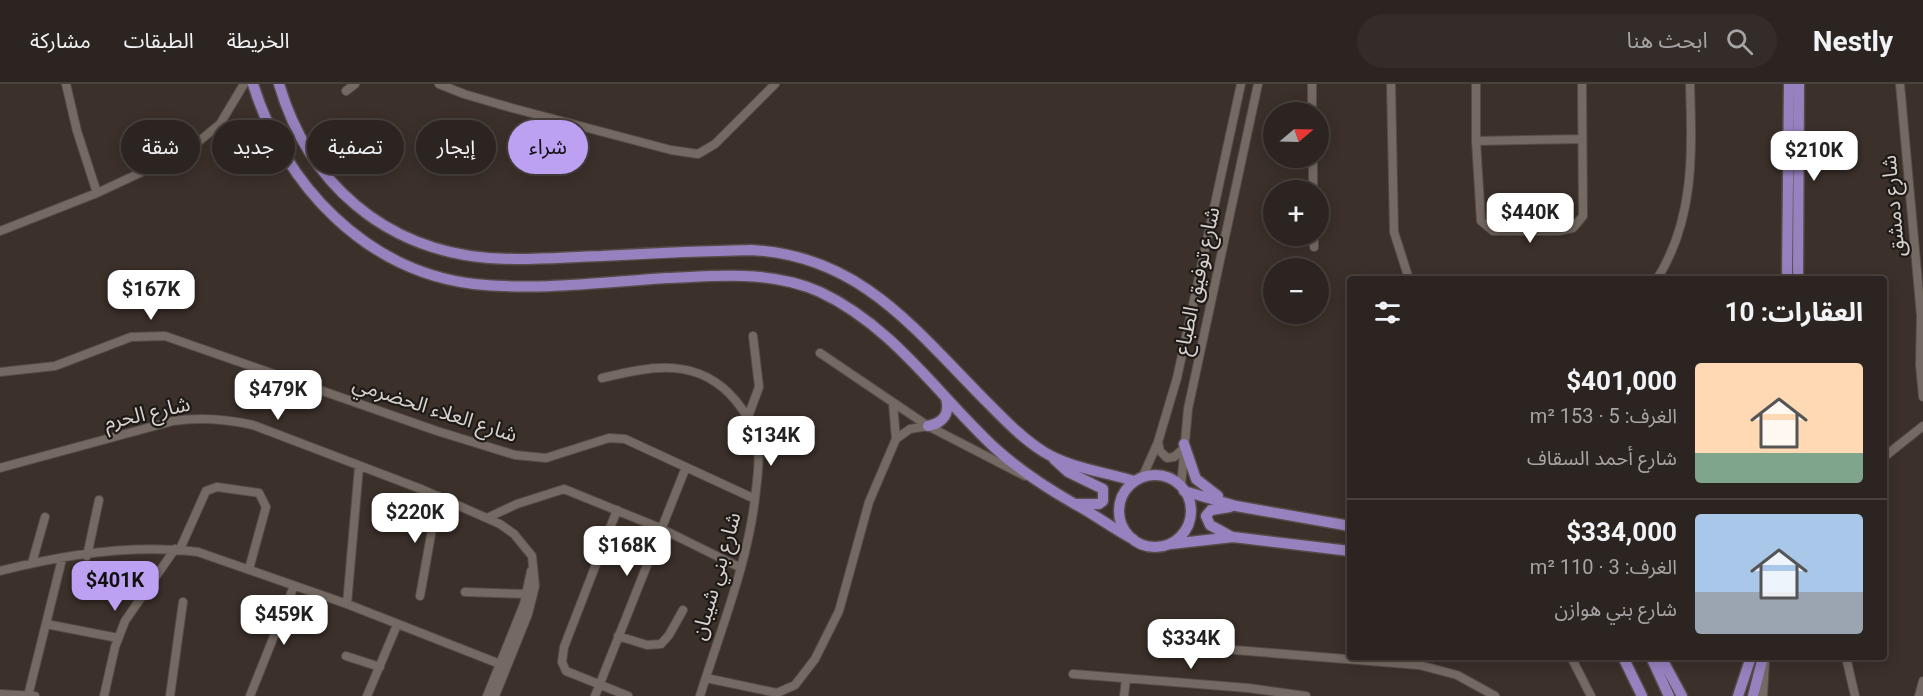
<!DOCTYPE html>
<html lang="ar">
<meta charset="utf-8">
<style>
:root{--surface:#2c2420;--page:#342c29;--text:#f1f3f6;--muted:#a6a4a5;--line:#48413e;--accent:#bca0f2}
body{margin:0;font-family:Roboto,"Noto Sans Arabic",sans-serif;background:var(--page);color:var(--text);direction:rtl;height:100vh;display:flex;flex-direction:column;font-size:22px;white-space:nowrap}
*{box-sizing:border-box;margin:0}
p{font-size:20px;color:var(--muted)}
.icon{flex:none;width:33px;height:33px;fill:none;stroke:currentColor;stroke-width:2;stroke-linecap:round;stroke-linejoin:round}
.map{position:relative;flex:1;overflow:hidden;direction:ltr}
.panel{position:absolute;left:1347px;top:192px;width:540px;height:384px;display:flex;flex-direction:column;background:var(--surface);border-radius:6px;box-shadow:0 3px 15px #0003,0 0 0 2px var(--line);direction:rtl}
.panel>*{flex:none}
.top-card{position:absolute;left:18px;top:36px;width:570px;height:54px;direction:rtl;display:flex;gap:12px}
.needle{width:39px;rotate:71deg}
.fabs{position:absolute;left:1263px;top:18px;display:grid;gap:12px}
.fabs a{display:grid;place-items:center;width:66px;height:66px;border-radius:50%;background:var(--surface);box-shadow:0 3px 15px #0003,0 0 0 2px var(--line);font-size:30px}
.price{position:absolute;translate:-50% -51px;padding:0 14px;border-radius:12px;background:#fff;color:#222;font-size:20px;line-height:39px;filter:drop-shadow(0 2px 3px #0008)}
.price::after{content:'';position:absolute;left:50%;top:36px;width:18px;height:14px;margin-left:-9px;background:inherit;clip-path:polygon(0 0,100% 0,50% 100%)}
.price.active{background:var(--accent);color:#111}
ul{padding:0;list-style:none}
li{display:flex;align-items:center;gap:18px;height:150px;padding:0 24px}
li+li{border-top:2px solid var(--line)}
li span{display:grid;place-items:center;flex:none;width:168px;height:120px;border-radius:6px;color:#555}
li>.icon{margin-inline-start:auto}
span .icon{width:72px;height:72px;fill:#fffc;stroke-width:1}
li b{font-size:26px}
h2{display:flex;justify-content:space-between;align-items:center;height:72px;padding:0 24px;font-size:26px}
.pill{padding:0 21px;border-radius:27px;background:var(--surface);box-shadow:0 3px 15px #0003,0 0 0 2px var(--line);font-size:21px;line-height:54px}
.pill.active{background:var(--accent);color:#111}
header{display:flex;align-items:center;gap:36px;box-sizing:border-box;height:84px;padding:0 30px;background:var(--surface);border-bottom:2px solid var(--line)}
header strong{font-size:28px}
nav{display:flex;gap:33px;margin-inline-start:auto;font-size:21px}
.search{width:420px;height:54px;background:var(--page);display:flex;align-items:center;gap:15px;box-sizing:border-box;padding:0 21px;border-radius:33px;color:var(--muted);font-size:22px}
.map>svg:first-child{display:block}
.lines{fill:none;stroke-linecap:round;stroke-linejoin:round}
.minor-casing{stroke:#554c47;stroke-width:10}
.major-casing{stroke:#554c47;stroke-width:13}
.minor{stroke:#756a63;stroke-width:8}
.major{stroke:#9782bf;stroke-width:10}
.labels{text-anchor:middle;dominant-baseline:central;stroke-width:4.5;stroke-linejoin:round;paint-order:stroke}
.street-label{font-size:21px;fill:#d8d2ce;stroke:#1e1a17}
</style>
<header>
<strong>Nestly</strong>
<div class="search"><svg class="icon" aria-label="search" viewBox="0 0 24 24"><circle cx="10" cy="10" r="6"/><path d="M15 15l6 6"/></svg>ابحث هنا</div>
<nav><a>الخريطة</a><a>الطبقات</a><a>مشاركة</a></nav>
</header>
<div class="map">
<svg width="1923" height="612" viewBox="0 0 1923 612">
<rect width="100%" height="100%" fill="#3b302a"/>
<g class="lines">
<defs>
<path id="minor" d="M66,0L77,47L97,109
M439,0L464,10L512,24L671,66L698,70L715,60L775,0
M1312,0V28
M1391,0L1394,148L1409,195
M1476,0V57L1481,137L1493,147H1559L1573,144L1583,132L1582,0
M1900,0L1921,232L1920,281L1923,313
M346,7L355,0
M1476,57L1582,55
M1313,74V106
M0,147L97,109L187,67L220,40L244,0
M1314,152V163
M1657,195C1695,135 1692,68 1690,0
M820,269L928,342L1025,392
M0,288L55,282L131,253L165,252L437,347L515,371L546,374L609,354L625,355L755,415
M602,294C652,282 699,272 736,317C746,329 753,341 757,356C760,373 758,389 756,406C749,477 721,544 700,612
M893,320L896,355
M748,333L759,303L753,252
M1158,358L1160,367L1167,374L1174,373L1183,365
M1884,373L1923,342
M0,384L173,337C201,333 225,335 253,341L421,405L500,440L514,450L532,472L535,502L528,530L495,612
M1142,394L1158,358L1177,294L1241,0
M1181,403L1188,325L1258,0
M617,426L564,563L562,578L566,587L628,612
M487,434L517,420L564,405L660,444L741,484
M180,465L206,407L217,403L259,409L266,423L249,485
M87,472L99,416
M32,479L45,433
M0,487C62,471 134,460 198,468L347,520L505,582
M465,508L527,510
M420,512L438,412
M347,520L359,383
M46,540L118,554
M618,552L647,561L661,560L669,551L683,526
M1173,561L1419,581L1457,591L1495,612
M346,572L380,583
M1571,573L1591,612
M1846,573L1855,612
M1073,590L1248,604L1306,612
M706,594L777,609L795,601L815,575L839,527L869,418L896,355L910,345L928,342
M0,610L35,612
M28,612L62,475
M104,612L115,563L125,537L175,465
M170,612L183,518
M250,612L294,502
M367,612L397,541
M487,612L524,520L531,487
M595,612L686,383
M1124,612L1126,595
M1763,612L1765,577
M1919,612L1923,597"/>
<path id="major" d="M253,0C284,101 366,187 474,200C537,207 604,198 667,194C718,192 772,186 820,208C893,242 938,311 995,364C1019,386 1045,403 1073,419C1094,430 1112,444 1133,455
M279,0C308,99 384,165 488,174C525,177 563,173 601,172C651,169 701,167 751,166C858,171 913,243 982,313C1001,332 1020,353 1044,368C1070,384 1105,388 1134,397
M1787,195L1789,0
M1798,195L1799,0
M928,342C944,339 950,329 946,314
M1184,360L1196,395L1218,412
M1054,375L1068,388L1103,405V417L1099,420H1077
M1119 427a36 36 0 1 1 72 0a36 36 0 1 1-72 0Z
M1184,407L1236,422L1350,442
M1230,423L1211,426L1206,432L1210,441L1232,453
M1171,460L1233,453L1350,467
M1623,573L1642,612
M1651,573L1669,612
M1661,573L1682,612
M1738,612L1751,573
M1753,612L1763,573"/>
</defs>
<!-- minor casing -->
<use href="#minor" class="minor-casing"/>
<!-- major casing -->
<use href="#major" class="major-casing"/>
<!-- minor -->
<use href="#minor" class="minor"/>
<!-- major -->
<use href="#major" class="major"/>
</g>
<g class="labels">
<!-- street labels -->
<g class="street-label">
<text transform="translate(1893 122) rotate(-95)">شارع دمشق</text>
<text transform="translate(1197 197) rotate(-78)">شارع توفيق الطباع</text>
<text transform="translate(435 325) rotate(18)">شارع العلاء الحضرمي</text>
<text transform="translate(147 329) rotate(-13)">شارع الحرم</text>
<text transform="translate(716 492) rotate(-74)">شارع بني شيبان</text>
</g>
</g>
</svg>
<div class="fabs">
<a><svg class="needle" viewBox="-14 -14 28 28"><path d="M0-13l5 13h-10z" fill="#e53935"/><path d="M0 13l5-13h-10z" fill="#a6a4a5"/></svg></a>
<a>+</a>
<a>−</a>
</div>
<b class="price" style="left:1814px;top:98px">$210K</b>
<b class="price" style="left:1530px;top:160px">$440K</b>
<b class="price" style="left:151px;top:237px">$167K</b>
<b class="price" style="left:278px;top:337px">$479K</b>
<b class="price" style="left:771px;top:383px">$134K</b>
<b class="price" style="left:415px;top:460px">$220K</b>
<b class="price" style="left:627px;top:493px">$168K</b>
<b class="price active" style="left:115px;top:528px">$401K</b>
<b class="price" style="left:284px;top:562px">$459K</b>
<b class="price" style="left:1191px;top:586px">$334K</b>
<div class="top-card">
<a class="pill active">شراء</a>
<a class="pill">إيجار</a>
<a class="pill">تصفية</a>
<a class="pill">جديد</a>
<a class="pill">شقة</a>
</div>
<section class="panel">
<h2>العقارات: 10<svg class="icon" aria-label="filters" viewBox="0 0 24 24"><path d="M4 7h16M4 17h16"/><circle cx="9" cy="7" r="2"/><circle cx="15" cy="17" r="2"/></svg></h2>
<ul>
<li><span style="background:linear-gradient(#ffd9b3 75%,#7fa58c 0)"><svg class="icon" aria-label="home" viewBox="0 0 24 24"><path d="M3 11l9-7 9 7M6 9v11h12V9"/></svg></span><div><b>$401,000</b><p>الغرف: 5 · 153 m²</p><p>شارع أحمد السقاف</p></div></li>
<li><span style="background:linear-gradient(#a9c7e8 65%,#9aa5b1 0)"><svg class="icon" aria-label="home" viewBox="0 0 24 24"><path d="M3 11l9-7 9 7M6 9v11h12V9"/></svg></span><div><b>$334,000</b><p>الغرف: 3 · 110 m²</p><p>شارع بني هوازن</p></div></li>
</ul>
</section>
</div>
